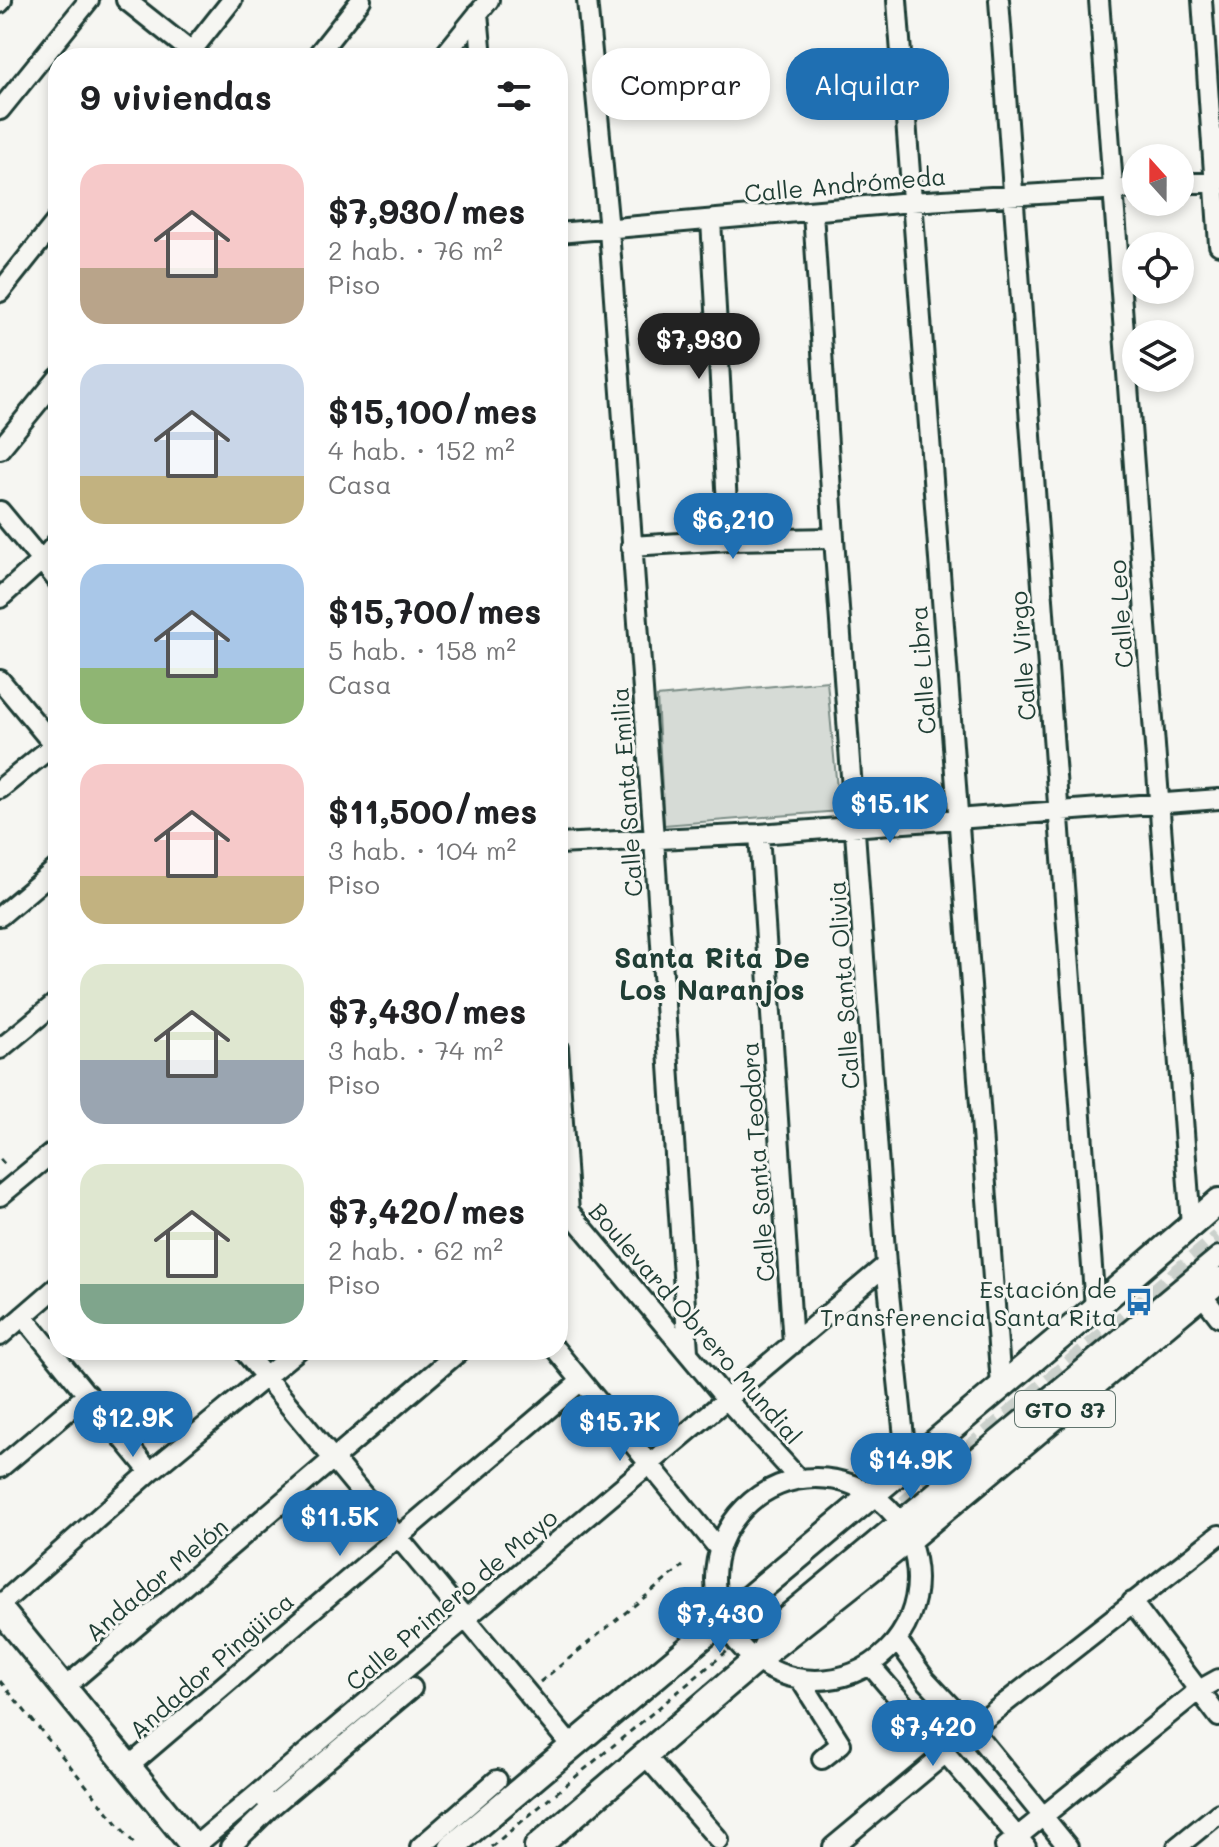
<!DOCTYPE html>
<html lang="es">
<meta charset="utf-8">
<style>
:root{--surface:#fff;--page:#f6f6f6;--text:#202124;--muted:#757577;--accent:#1f6fb2}
body{margin:0;font-family:Mali,sans-serif;background:var(--page);color:var(--text);height:100vh;display:flex;flex-direction:column;font-size:30px;white-space:nowrap}
*{box-sizing:border-box;margin:0}
p{font-size:26px;color:var(--muted)}
.icon{flex:none;width:44px;height:44px;fill:none;stroke:currentColor;stroke-width:2;stroke-linecap:round;stroke-linejoin:round}
.map{position:relative;flex:1;overflow:hidden}
.panel{position:absolute;left:48px;top:48px;width:520px;height:1312px;display:flex;flex-direction:column;background:var(--surface);border-radius:32px;box-shadow:0 4px 12px #0003}
.panel>*{flex:none}
.top-card{position:absolute;left:592px;top:48px;width:506px;height:72px;display:flex;gap:16px}
.needle{width:52px;rotate:339deg}
.fabs{position:absolute;left:1122px;top:144px;display:grid;gap:16px}
.fabs a{display:grid;place-items:center;width:72px;height:72px;border-radius:50%;background:var(--surface);box-shadow:0 4px 12px #0003;font-size:40px}
.price{position:absolute;translate:-50% -68px;padding:0 18px;border-radius:28px;background:var(--accent);color:#fff;font-size:26px;line-height:52px;filter:drop-shadow(0 2px 4px #0008)}
.price::after{content:'';position:absolute;left:50%;top:48px;width:24px;height:18px;margin-left:-12px;background:inherit;clip-path:polygon(0 0,100% 0,50% 100%)}
.price.current{background:#222;color:#fff}
ul{padding:0;list-style:none}
li{display:flex;align-items:center;gap:24px;height:200px;padding:0 32px}
li span{display:grid;place-items:center;flex:none;width:224px;height:160px;border-radius:24px;color:#555}
li>.icon{margin-inline-start:auto}
span .icon{width:96px;height:96px;fill:#fffc;stroke-width:1}
li b{font-size:34px}
h2{display:flex;justify-content:space-between;align-items:center;height:96px;padding:0 32px;font-size:34px}
.pill{padding:0 28px;border-radius:32px;background:var(--surface);box-shadow:0 4px 12px #0003;font-size:28px;line-height:72px}
.pill.current{background:var(--accent);color:#fff}
.map>svg:first-child{display:block}
.green{fill:#d6dbd6;stroke:#7a8c85;stroke-width:2}
.lines{fill:none;stroke-linecap:round;stroke-linejoin:round}
.minor-tunnel{stroke:#cbd1cc;stroke-width:18;stroke-dasharray:18 9;stroke-linecap:butt}
.minor-casing{stroke:#1f3d34;stroke-width:24}
.major-casing{stroke:#1f3d34;stroke-width:30}
.path{stroke:#1f3d34;stroke-width:3;stroke-dasharray:6 6;stroke-linecap:butt}
.minor{stroke:#f6f6f2;stroke-width:18}
.major{stroke:#f6f6f2;stroke-width:24}
.labels{text-anchor:middle;dominant-baseline:central;stroke-width:6;stroke-linejoin:round;paint-order:stroke}
.shield{fill:#f6f6f2;stroke:#60746d;stroke-width:2}
.shield-label{font-size:22px;font-weight:bold;fill:#1f3d34}
.street-label{font-size:24px;fill:#1f3d34;stroke:#f6f6f2}
.poi-label{font-size:24px;fill:#1f3d34;stroke:#f6f6f2;text-anchor:end}
.quarter-label{font-size:28px;font-weight:bold;fill:#1f3d34;stroke:#f6f6f2}
</style>
<div class="map">
<svg width="1219" height="1847" viewBox="0 0 1219 1847">
<rect width="100%" height="100%" fill="#f6f6f2"/>
<filter id="ink" filterUnits="userSpaceOnUse"><feTurbulence type="fractalNoise" baseFrequency=".0125" numOctaves="2"/><feDisplacementMap in="SourceGraphic" scale="16" xChannelSelector="R" yChannelSelector="G"/><feConvolveMatrix kernelMatrix="1 2 1 2 8 2 1 2 1" color-interpolation-filters="sRGB"/></filter>
<g filter="url(#ink)">
<!-- green -->
<path class="green" d="M827,681L839,811L664,825L657,697Z"/>
<g class="lines">
<!-- minor-tunnel -->
<path class="minor-tunnel" d="M905,1504L1219,1238"/>
<defs>
<path id="minor" d="M126,0L199,58
M587,0L609,230L654,839L688,1351
M897,0L1001,1385
M999,0L1095,1308
M1099,0L1191,1225
M1202,0L1219,245
M0,3L2,0
M478,13L482,58
M186,58L232,0
M315,58L361,0
M442,58L489,0
M0,110L89,0
M1180,184L1219,181
M813,212L834,538L886,1265L907,1466
M711,220L729,540
M558,233L911,202L1136,188
M0,292L58,219
M0,449L58,378
M0,511L58,581
M631,546L729,540L834,538
M0,598L41,561L58,541
M0,680L58,750
M0,789L54,745
M759,834L793,1344
M558,844L759,834L1219,799
M0,916L58,867
M558,1048L569,1212
M0,1049L58,1001
M0,1196L58,1148
M558,1198L727,1400L799,1479
M1202,1295L1219,1317
M23,1316L150,1472
M0,1336L58,1286
M243,1350L572,1747
M556,1350L719,1549
M0,1468L88,1394
M715 1579a101 101 0 1 1 202 0a101 101 0 1 1-202 0Z
M1132,1602L1219,1717
M0,1605L150,1472L298,1350
M897,1640L926,1680L972,1729L1068,1847
M757,1658L769,1633L779,1621L1219,1256
M870,1665L1026,1847
M800,1679L841,1744L822,1759
M64,1688L461,1350
M972,1729L1219,1535
M645,1755L719,1840
M128,1767L580,1382
M271,1807L412,1688
M194,1847L886,1265
M230,1847L271,1807L266,1801
M420,1847L497,1780
M833,1847L947,1752
M1005,1847L1199,1690L1219,1679
M1177,1847L1219,1813"/>
<path id="major" d="M0,1609L194,1847
M452,1847L1095,1308L1219,1201
M537,1847L756,1660L910,1538L1219,1280"/>
</defs>
<!-- minor casing -->
<use href="#minor" class="minor-casing"/>
<!-- major casing -->
<use href="#major" class="major-casing"/>
<!-- path -->
<path class="path" d="M0,1159L8,1168
M0,1681L137,1847
M540,1682L683,1566
M491,1847L749,1633"/>
<!-- minor -->
<use href="#minor" class="minor"/>
<!-- major -->
<use href="#major" class="major"/>
</g>
</g>
<!-- icons -->
<defs>
<symbol id="bus-bare" viewBox="-9 -9 18 18"><path d="M-5-6H5V4H4V6H2V4H-2V6H-4V4H-5ZM-3.5-4V0h7V-4ZM-3.5 1.2v1.5H-2V1.2ZM2 1.2v1.5H3.5V1.2Z" fill="#1f6fb2" stroke="#f6f6f2" stroke-width="2.5" paint-order="stroke"/></symbol>
</defs>
<g fill-rule="evenodd">
<use href="#bus-bare" x="1119" y="1282" width="40" height="40"/>
</g>
<g class="labels">
<!-- shield labels -->
<rect class="shield" x="1015" y="1391" width="100" height="36" rx="6"/>
<g class="shield-label">
<text x="1065" y="1409">GTO 37</text>
</g>
<!-- street labels -->
<g class="street-label">
<text transform="translate(845 184) rotate(-5)">Calle Andrómeda</text>
<text transform="translate(1120 614) rotate(-94)">Calle Leo</text>
<text transform="translate(1022 656) rotate(-94)">Calle Virgo</text>
<text transform="translate(922 670) rotate(-94)">Calle Libra</text>
<text transform="translate(626 792) rotate(-94)">Calle Santa Emilia</text>
<text transform="translate(843 985) rotate(-94)">Calle Santa Olivia</text>
<text transform="translate(757 1162) rotate(-94)">Calle Santa Teodora</text>
<text transform="translate(696 1323) rotate(49)">Boulevard Obrero Mundial</text>
<text transform="translate(156 1579) rotate(-40)">Andador Melón</text>
<text transform="translate(451 1599) rotate(-40)">Calle Primero de Mayo</text>
<text transform="translate(211 1665) rotate(-41)">Andador Pingüica</text>
</g>
<!-- poi labels -->
<g class="poi-label">
<text x="1117" y="1288">Estación de<tspan x="1117" dy="28">Transferencia Santa Rita</tspan></text>
</g>
<!-- quarter labels -->
<g class="quarter-label">
<text x="712" y="957">Santa Rita De<tspan x="712" dy="32">Los Naranjos</tspan></text>
</g>
</g>
</svg>
<div class="fabs">
<a><svg class="needle" viewBox="-14 -14 28 28"><path d="M0-13l5 13h-10z" fill="#e53935"/><path d="M0 13l5-13h-10z" fill="#757577"/></svg></a>
<a><svg class="icon" aria-label="locate" viewBox="0 0 24 24"><circle cx="12" cy="12" r="6"/><path d="M12 2v4M12 18v4M2 12h4M18 12h4"/></svg></a>
<a><svg class="icon" aria-label="layers" viewBox="0 0 24 24"><path d="M12 4l9 5-9 5-9-5zM3 14l9 5 9-5"/></svg></a>
</div>
<b class="price current" style="left:699px;top:381px">$7,930</b>
<b class="price" style="left:733px;top:561px">$6,210</b>
<b class="price" style="left:890px;top:845px">$15.1K</b>
<b class="price" style="left:133px;top:1459px">$12.9K</b>
<b class="price" style="left:620px;top:1463px">$15.7K</b>
<b class="price" style="left:911px;top:1501px">$14.9K</b>
<b class="price" style="left:340px;top:1558px">$11.5K</b>
<b class="price" style="left:720px;top:1655px">$7,430</b>
<b class="price" style="left:933px;top:1768px">$7,420</b>
<div class="top-card">
<a class="pill">Comprar</a>
<a class="pill current">Alquilar</a>
</div>
<section class="panel">
<h2>9 viviendas<svg class="icon" aria-label="filters" viewBox="0 0 24 24"><path d="M4 7h16M4 17h16"/><circle cx="9" cy="7" r="2"/><circle cx="15" cy="17" r="2"/></svg></h2>
<ul>
<li><span style="background:linear-gradient(#f6c9c9 65%,#b9a48a 0)"><svg class="icon" aria-label="home" viewBox="0 0 24 24"><path d="M3 11l9-7 9 7M6 9v11h12V9"/></svg></span><div><b>$7,930/mes</b><p>2 hab. · 76 m²</p><p>Piso</p></div></li>
<li><span style="background:linear-gradient(#c9d6e8 70%,#c2b280 0)"><svg class="icon" aria-label="home" viewBox="0 0 24 24"><path d="M3 11l9-7 9 7M6 9v11h12V9"/></svg></span><div><b>$15,100/mes</b><p>4 hab. · 152 m²</p><p>Casa</p></div></li>
<li><span style="background:linear-gradient(#a9c7e8 65%,#8fb573 0)"><svg class="icon" aria-label="home" viewBox="0 0 24 24"><path d="M3 11l9-7 9 7M6 9v11h12V9"/></svg></span><div><b>$15,700/mes</b><p>5 hab. · 158 m²</p><p>Casa</p></div></li>
<li><span style="background:linear-gradient(#f6c9c9 70%,#c2b280 0)"><svg class="icon" aria-label="home" viewBox="0 0 24 24"><path d="M3 11l9-7 9 7M6 9v11h12V9"/></svg></span><div><b>$11,500/mes</b><p>3 hab. · 104 m²</p><p>Piso</p></div></li>
<li><span style="background:linear-gradient(#dfe7d0 60%,#9aa5b1 0)"><svg class="icon" aria-label="home" viewBox="0 0 24 24"><path d="M3 11l9-7 9 7M6 9v11h12V9"/></svg></span><div><b>$7,430/mes</b><p>3 hab. · 74 m²</p><p>Piso</p></div></li>
<li><span style="background:linear-gradient(#dfe7d0 75%,#7fa58c 0)"><svg class="icon" aria-label="home" viewBox="0 0 24 24"><path d="M3 11l9-7 9 7M6 9v11h12V9"/></svg></span><div><b>$7,420/mes</b><p>2 hab. · 62 m²</p><p>Piso</p></div></li>
</ul>
</section>
</div>
